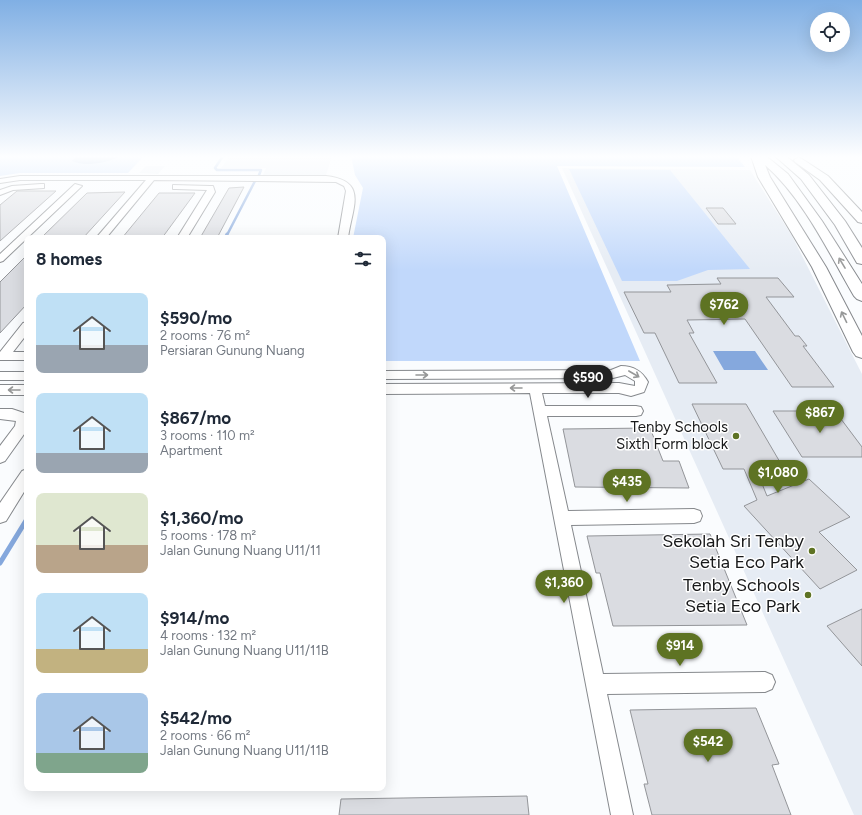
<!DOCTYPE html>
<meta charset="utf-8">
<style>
:root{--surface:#fff;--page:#f6f6f7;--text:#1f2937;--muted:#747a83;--accent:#5e7323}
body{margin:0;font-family:Figtree,sans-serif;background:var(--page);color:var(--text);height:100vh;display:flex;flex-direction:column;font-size:15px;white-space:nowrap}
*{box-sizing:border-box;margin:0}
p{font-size:13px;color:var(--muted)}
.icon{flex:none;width:22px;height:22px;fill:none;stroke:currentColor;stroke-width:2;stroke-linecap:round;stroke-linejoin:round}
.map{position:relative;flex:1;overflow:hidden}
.sheet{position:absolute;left:24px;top:235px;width:362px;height:556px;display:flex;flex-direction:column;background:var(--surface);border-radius:8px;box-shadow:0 4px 16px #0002}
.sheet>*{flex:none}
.controls{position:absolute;left:810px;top:12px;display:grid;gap:8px}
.controls a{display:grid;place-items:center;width:40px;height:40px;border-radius:50%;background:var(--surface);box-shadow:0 4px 16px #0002;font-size:20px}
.price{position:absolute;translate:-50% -34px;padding:0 9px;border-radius:14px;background:var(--accent);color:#fff;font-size:13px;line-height:26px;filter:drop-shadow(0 1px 2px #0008)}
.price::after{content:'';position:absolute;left:50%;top:24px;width:12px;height:9px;margin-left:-6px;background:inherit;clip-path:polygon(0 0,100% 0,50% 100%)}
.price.active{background:#222;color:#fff}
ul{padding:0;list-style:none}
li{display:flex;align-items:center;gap:12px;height:100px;padding:0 12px}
li span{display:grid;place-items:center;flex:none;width:112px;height:80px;border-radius:8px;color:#555}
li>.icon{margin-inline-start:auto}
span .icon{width:48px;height:48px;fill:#fffc;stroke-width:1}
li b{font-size:17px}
h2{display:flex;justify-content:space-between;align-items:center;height:48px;padding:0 12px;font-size:17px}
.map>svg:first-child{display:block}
.built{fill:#e6ecf4}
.green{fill:#c1d8fb}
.water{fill:#85a8dd}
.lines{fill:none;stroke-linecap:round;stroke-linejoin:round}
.stream-far2{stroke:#85a8dd;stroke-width:2.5}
.stream-far1{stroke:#85a8dd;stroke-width:3}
.stream{stroke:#85a8dd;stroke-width:5}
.building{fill:#dadce1;stroke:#939599}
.minor-casing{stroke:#86898d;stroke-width:2}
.highway-casing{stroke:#86898d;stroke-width:2}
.minor{fill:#fff;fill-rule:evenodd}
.highway{fill:#fff;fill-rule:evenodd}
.oneway{stroke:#979898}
.poi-dot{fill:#5e7323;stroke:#fff;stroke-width:1.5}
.labels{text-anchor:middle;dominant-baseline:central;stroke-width:3;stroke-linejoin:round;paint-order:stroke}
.poi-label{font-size:15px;fill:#18191a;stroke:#fff;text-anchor:end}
.near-poi-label{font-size:18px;fill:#18191a;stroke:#fff;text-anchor:end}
</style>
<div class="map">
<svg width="862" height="815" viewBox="0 0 862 815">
<rect width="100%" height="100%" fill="#fafcfe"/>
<!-- built -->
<path class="built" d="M230,156H332L326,175H263L266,168H221Z
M146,166H165L158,174L139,173Z
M562,168L750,170L792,236L862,374V815H854Z"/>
<!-- green -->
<path class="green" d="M0,156H219H144L128,173H20L0,176Z
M351,156H736L745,167L557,166L640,361H383V238H353L363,188L355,175Z
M569,169L670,170L750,269L708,270L677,281H622Z"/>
<!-- water -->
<path class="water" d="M77,156H120C108,163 85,167 72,161Z
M713,351H755L768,370H724Z"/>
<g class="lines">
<!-- stream-far2 -->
<path class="stream-far2" d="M223,156L215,168L217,170H261L259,175
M227,235L255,181"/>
<!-- stream-far1 -->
<path class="stream-far1" d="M225,238L227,234"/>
<!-- stream -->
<path class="stream" d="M0,563L27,519"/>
</g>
<!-- building -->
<path class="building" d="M244,187L217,238H200L229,188Z
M17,191H56L0,241V205Z
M125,192L83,238H41L87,193Z
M159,193H195L162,238H122Z
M706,208H723L736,224H718Z
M27,255V304L0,333V282Z
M717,278H778L794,297H766L795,336H799L807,346H803L834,387H792L745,319L687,320L694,333H689L717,383H679L655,333H644L624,292H671L667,285L721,284Z
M692,404H746L784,469H756L767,496L809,479L850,517L819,532L857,570L820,589L744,506L757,500L744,469H723Z
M773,411H835L862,447V457H802Z
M650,428L663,461H679L689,488L575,487L563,429Z
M710,534L747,625L613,626L600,573H596L587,536Z
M862,609V666L827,626Z
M756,708L779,764L772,765L791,815H652L644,784H648L630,710Z
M527,796L529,815H339L341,799Z"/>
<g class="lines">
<defs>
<path id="minor" d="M20,176H326C369,181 352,207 348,238H338L346,191L344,186L336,182L154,180L106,238H96L146,180H20L0,183V179Z
M41,184H44V188L13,190L0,195V190L12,186Z
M75,184L82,186L3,261L0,262V254Z
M173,185L210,186H213L215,192L187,238H177L207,190L176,189H173Z
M27,322V334L13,352H27V360H0V352L23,323Z
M621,366C634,366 642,371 648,382L644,392L631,396L619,393H542L545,406H636L641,407L643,411L641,415L636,416H547L568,511L694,509L700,511L702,516L700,521L694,523L571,525L603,674L765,672L772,675L775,682L772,689L765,692L607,694L633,815H611L530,393L383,394V384L619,383L635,386V381L625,375L613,378L383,379V371L611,370Z
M0,372H27V380H0Z
M0,385H27V395H0Z
M0,409H12L27,414V430L5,461L0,463V446L15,426L16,421L0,419Z
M27,469V487L6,521L0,523V503L22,471Z"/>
<path id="highway" d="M751,156H766L788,174L822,221L862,284V301L857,299L854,296C829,253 803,198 765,165L770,177L826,267L862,336V358L856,356L853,352L812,267L758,177Z
M775,156H786L809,175L845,221L862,248V264L857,263L835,225L801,179Z
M799,157L828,176L862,212V223L858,222L820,180L795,162L794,160Z"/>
</defs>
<!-- minor casing -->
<use href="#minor" class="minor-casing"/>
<!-- highway casing -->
<use href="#highway" class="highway-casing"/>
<!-- minor -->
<use href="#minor" class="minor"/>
<!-- highway -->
<use href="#highway" class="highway"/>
</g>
<!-- one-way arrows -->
<defs><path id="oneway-shaft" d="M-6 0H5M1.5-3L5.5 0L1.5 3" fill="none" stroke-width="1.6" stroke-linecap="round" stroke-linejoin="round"/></defs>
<g class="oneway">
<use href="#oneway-shaft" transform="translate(842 263) rotate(-121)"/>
<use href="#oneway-shaft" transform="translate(844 317) rotate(-116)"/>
<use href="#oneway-shaft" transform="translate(634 374) rotate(30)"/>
<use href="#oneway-shaft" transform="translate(422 375)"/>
<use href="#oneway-shaft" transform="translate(516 388) rotate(180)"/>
<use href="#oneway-shaft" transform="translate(14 390) rotate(180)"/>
</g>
<!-- sky -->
<linearGradient id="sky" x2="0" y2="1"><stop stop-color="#80afe4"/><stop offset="0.58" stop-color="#fdfeff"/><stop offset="1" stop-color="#fdfeff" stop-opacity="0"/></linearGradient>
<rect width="862" height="270" fill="url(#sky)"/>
<!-- markers -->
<g class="poi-dot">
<circle cx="736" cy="436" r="4"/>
<circle cx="812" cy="551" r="4"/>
<circle cx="808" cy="595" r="4"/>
</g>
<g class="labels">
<!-- poi labels -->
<g class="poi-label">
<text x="728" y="427">Tenby Schools<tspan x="728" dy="17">Sixth Form block</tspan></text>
</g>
<!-- near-poi labels -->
<g class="near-poi-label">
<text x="804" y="541">Sekolah Sri Tenby<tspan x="804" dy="21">Setia Eco Park</tspan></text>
<text x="800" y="585">Tenby Schools<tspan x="800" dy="21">Setia Eco Park</tspan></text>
</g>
</g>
</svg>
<div class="controls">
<a><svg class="icon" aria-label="locate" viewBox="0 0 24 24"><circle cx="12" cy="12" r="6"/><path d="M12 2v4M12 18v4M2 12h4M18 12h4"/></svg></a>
</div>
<b class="price" style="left:724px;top:326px">$762</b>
<b class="price active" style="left:588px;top:399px">$590</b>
<b class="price" style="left:820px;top:434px">$867</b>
<b class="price" style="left:778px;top:494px">$1,080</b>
<b class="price" style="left:627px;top:503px">$435</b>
<b class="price" style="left:564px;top:604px">$1,360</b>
<b class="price" style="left:680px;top:667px">$914</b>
<b class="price" style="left:708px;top:763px">$542</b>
<section class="sheet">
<h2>8 homes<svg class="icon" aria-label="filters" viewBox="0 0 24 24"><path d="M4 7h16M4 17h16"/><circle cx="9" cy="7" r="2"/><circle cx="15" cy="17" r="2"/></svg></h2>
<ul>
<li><span style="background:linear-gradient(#bfe0f5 65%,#9aa5b1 0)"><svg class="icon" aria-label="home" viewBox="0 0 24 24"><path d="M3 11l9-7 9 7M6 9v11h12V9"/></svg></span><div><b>$590/mo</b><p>2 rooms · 76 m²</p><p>Persiaran Gunung Nuang</p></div></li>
<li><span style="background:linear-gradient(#bfe0f5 75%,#9aa5b1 0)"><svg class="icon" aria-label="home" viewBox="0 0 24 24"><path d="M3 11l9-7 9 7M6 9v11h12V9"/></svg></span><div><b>$867/mo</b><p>3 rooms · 110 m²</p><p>Apartment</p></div></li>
<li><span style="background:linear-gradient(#dfe7d0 65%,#b9a48a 0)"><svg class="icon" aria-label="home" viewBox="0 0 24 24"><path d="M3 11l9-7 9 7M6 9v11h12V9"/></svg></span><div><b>$1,360/mo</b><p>5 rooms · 178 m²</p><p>Jalan Gunung Nuang U11/11</p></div></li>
<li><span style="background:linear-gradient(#bfe0f5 70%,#c2b280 0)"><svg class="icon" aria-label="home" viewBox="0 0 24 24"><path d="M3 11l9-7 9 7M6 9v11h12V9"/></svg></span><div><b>$914/mo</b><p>4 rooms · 132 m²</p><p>Jalan Gunung Nuang U11/11B</p></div></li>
<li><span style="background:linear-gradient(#a9c7e8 75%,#7fa58c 0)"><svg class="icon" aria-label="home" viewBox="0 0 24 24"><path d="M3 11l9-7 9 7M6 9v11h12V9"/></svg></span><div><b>$542/mo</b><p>2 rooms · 66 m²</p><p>Jalan Gunung Nuang U11/11B</p></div></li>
</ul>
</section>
</div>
